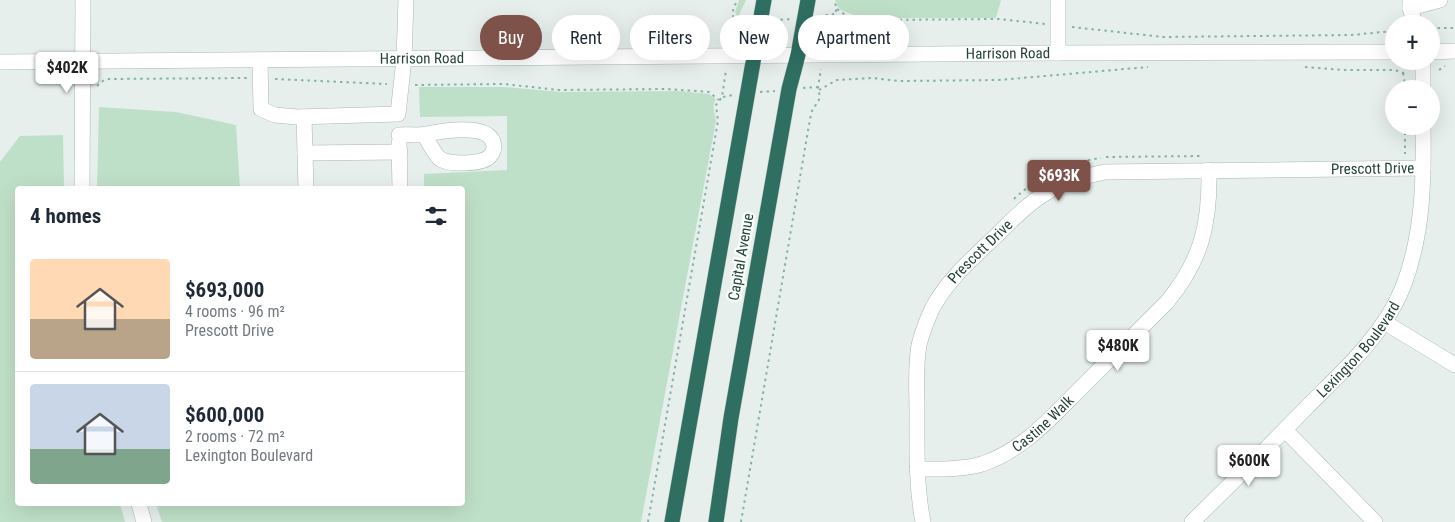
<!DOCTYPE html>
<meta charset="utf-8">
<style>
:root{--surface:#fff;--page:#f6f6f7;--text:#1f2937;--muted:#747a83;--line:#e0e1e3;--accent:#7f5249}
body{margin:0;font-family:"Roboto Condensed",sans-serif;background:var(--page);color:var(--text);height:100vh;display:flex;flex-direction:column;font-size:19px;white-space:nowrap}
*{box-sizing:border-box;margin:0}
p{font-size:16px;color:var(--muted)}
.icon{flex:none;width:28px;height:28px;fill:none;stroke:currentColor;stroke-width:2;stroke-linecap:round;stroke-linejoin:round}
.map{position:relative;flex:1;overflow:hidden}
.sheet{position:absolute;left:15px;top:186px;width:450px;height:320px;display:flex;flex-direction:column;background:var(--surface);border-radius:5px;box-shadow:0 5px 20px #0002}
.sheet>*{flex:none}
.top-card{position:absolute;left:480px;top:15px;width:475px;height:45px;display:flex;gap:10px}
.tools{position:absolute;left:1385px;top:15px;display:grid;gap:10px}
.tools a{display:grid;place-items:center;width:55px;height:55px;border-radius:50%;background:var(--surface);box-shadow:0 5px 20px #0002;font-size:25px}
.price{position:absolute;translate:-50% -42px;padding:0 11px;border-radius:5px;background:#fff;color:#222;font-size:16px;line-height:32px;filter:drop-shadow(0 1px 2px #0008)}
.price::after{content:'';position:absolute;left:50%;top:30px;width:15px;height:11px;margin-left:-8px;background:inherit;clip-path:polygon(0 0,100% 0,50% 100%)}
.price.selected{background:var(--accent);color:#fff}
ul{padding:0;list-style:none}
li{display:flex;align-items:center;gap:15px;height:125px;padding:0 15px}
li+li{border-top:1px solid var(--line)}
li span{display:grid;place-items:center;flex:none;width:140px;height:100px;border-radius:5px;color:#555}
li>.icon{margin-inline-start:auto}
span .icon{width:60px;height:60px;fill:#fffc;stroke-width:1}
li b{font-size:21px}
h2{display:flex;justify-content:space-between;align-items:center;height:60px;padding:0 15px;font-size:21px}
.chip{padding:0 18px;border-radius:22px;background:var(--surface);box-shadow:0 5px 20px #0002;font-size:18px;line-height:45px}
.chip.selected{background:var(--accent);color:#fff}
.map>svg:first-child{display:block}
.green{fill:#bfe0c8}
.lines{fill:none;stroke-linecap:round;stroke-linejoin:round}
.minor-casing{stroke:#a8b8b2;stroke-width:16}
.highway-casing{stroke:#c2cac8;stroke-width:16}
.path{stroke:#86b3a5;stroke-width:2;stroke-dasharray:2.5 4;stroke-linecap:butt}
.minor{stroke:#fff;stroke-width:15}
.highway{stroke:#2f6f62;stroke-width:15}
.labels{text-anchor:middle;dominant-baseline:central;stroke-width:5;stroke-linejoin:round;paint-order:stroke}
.street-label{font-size:15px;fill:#24423a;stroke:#f7fbf9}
</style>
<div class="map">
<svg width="1455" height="522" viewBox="0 0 1455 522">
<rect width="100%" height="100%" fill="#e6efeb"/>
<!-- green -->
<path class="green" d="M739,0H746L738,17L735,12Z
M835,0H1001L996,18H881L856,16L841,10L838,7Z
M419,87H504L561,92L679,91L709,94L716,99C711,107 715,113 716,121L641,522H162L156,504H462V189H424V174L507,170V116L420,117Z
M99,107L176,112L236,125L240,189H97Z
M63,135L64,189H18V504H120L125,522H0V162L20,136Z"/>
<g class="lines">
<defs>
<g id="minor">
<path d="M1410,0V8L1415,24"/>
<path d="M1410,8L1440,0"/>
<path d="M1431,52L1455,51"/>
<path d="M1058,53V0"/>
<path d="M260,60L261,109L275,115L297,117L398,114L404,59L406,0"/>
<path d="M1423,61V89"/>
<path id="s1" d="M0,62L1058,53L1394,52"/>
<path d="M304,117L306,189"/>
<path d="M399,135C408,134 418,136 426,134C442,131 487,123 493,142C495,147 493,153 490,156C483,165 447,165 439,158C433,152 429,142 424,135"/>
<path d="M399,143L400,189"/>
<path d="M305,153L400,152"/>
<path d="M82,189L83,0"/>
<path d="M1384,322L1455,365"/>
<path d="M1285,430L1375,522"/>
<path id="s2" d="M917,469C939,469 961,470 982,464C1025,450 1055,413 1086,383C1113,356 1140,329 1167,302C1202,260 1210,223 1209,170"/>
<path d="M139,504L144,522"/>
<path id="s3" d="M923,522C916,486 917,449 917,413C917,390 915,367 919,345C922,333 927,320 932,309C947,280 974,257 997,235C1035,197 1051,183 1105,172L1423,168"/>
<path id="s4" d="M1192,522C1231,484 1269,446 1307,407C1343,371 1384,335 1403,287C1423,235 1424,181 1423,126"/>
</g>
<path id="highway" d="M672,522L764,0
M716,522L731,418L789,89L798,55L808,0"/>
</defs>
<!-- minor casing -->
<use href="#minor" class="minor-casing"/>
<!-- highway casing -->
<use href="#highway" class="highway-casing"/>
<!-- path -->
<path class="path" d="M837,9L847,16L853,17L879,20L999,19L1045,24
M819,16L834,14
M774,20L792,19
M735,22H747
M1072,27L1163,37L1351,35L1394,31
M1431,28H1455
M731,43L735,22L732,13L737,0
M827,43L834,14L837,9L834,0
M1305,67L1343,70H1395L1403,73L1406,71
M1439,70L1445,66
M1403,73L1404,77L1405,89
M275,79L387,84
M415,85L504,84L559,90L666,89L697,91L709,92L719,100
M97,86L104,80L109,79L248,78
M803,88L818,87
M819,90L837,80L873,78L898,81L999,80L1148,67
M760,92L775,91
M723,97L733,95
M1405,126V154
M1106,157L1203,156
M1014,199C1038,176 1069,162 1101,158
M648,522L718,121L716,105L722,97L726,70
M741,522L810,119L812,111L820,98L818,87L821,69"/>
<!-- minor -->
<use href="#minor" class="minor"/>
<!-- highway -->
<use href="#highway" class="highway"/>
</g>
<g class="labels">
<!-- street labels -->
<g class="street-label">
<text stroke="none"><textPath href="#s1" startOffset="1008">Harrison Road</textPath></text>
<text stroke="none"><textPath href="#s1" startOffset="422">Harrison Road</textPath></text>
<text stroke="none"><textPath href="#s3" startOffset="710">Prescott Drive</textPath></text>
<text stroke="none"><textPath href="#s3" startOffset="291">Prescott Drive</textPath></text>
<text transform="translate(741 257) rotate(-80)">Capital Avenue</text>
<text stroke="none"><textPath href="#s4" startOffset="240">Lexington Boulevard</textPath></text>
<text stroke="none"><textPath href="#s2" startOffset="139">Castine Walk</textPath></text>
</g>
</g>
</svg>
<div class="tools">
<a>+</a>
<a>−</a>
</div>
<b class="price" style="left:67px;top:94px">$402K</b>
<b class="price selected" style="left:1059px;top:202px">$693K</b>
<b class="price" style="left:1118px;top:372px">$480K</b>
<b class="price" style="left:1249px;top:487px">$600K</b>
<div class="top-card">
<a class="chip selected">Buy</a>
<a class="chip">Rent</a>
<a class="chip">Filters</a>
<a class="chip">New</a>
<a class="chip">Apartment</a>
</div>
<section class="sheet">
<h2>4 homes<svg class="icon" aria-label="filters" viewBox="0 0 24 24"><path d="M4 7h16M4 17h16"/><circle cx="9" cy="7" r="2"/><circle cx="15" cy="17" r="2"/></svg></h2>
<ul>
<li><span style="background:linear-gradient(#ffd9b3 60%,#b9a48a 0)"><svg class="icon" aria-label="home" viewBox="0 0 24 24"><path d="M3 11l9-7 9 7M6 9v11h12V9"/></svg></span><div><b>$693,000</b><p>4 rooms · 96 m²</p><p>Prescott Drive</p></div></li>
<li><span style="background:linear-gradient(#c9d6e8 65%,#7fa58c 0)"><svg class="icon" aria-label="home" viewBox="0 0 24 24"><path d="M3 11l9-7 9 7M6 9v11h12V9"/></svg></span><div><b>$600,000</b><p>2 rooms · 72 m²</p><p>Lexington Boulevard</p></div></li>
</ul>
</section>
</div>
